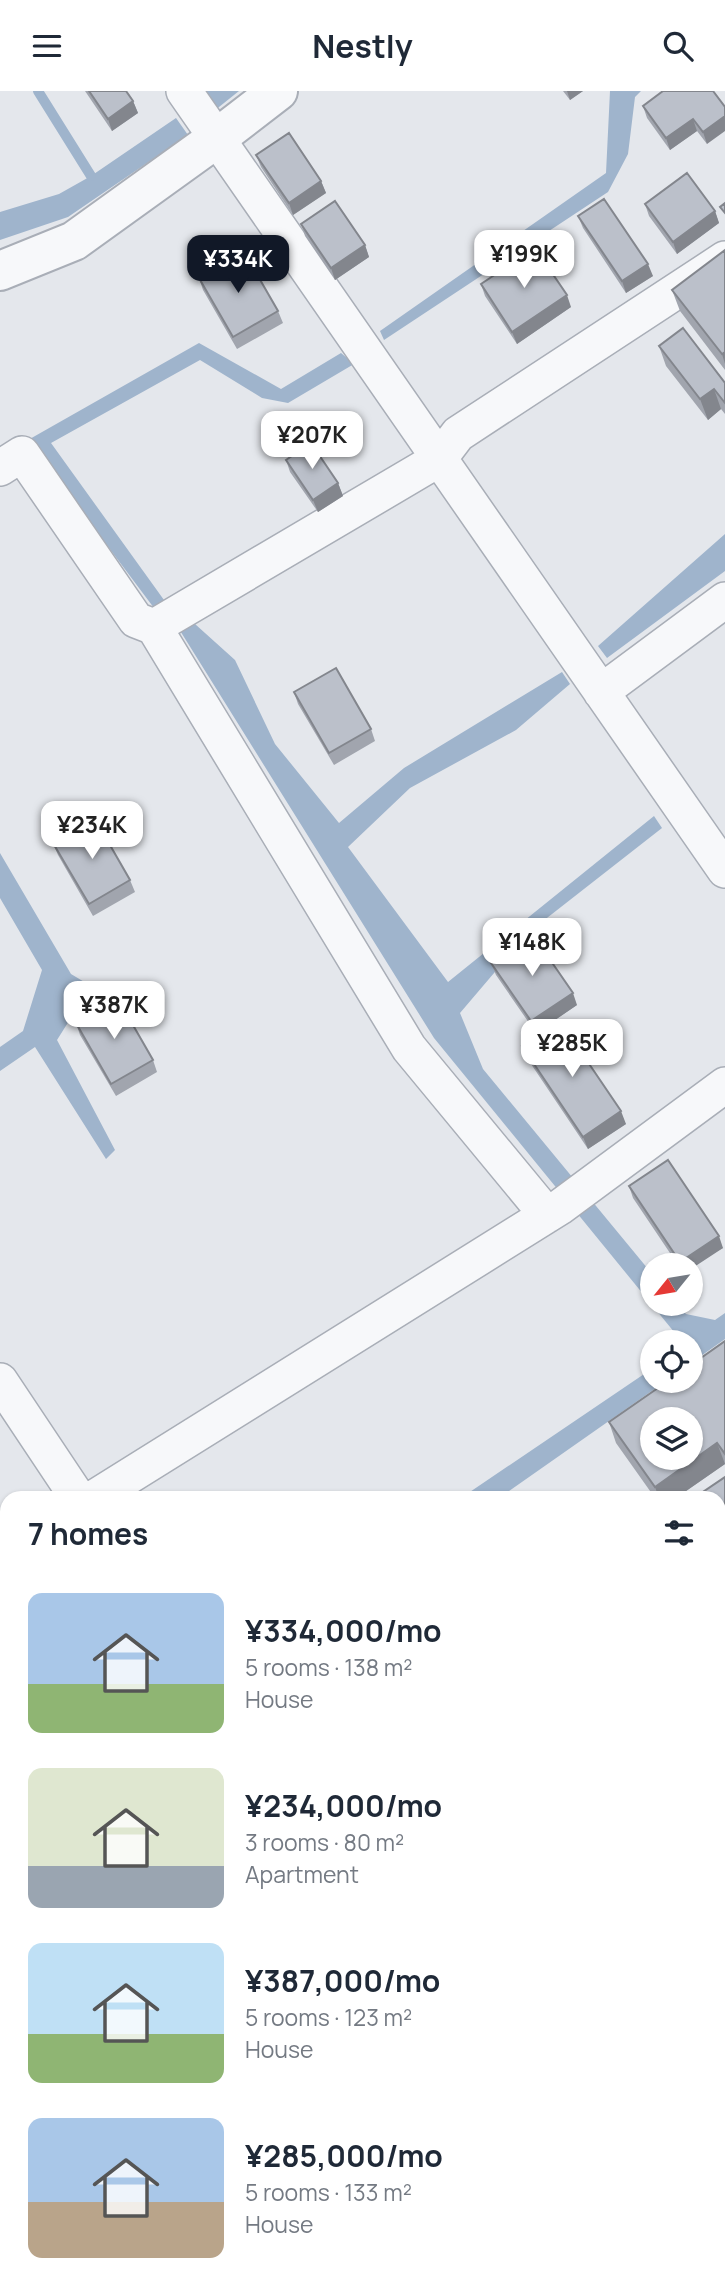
<!DOCTYPE html>
<meta charset="utf-8">
<style>
:root{--surface:#fff;--page:#f2f2f3;--text:#1f2937;--muted:#747a83;--accent:#111827}
body{margin:0;font-family:Manrope,sans-serif;background:var(--page);color:var(--text);height:100vh;display:flex;flex-direction:column;font-size:26px;white-space:nowrap}
*{box-sizing:border-box;margin:0}
p{font-size:23px;color:var(--muted)}
.icon{flex:none;width:38px;height:38px;fill:none;stroke:currentColor;stroke-width:2;stroke-linecap:round;stroke-linejoin:round}
.map{position:relative;flex:1;overflow:hidden}
.panel{position:absolute;left:0px;top:1400px;width:726px;height:798px;display:flex;flex-direction:column;background:var(--surface);border-radius:21px 21px 0 0;box-shadow:0 2px 5px #0004}
.panel>*{flex:none}
.needle{width:46px;rotate:240deg}
.controls{position:absolute;left:640px;top:1162px;display:grid;gap:14px}
.controls a{display:grid;place-items:center;width:63px;height:63px;border-radius:50%;background:var(--surface);box-shadow:0 2px 5px #0004;font-size:35px}
.price{position:absolute;translate:-50% -60px;padding:0 16px;border-radius:14px;background:#fff;color:#222;font-size:23px;line-height:46px;filter:drop-shadow(0 2px 4px #0008)}
.price::after{content:'';position:absolute;left:50%;top:42px;width:21px;height:16px;margin-left:-10px;background:inherit;clip-path:polygon(0 0,100% 0,50% 100%)}
.price.selected{background:var(--accent);color:#fff}
ul{padding:0;list-style:none}
li{display:flex;align-items:center;gap:21px;height:175px;padding:0 28px}
li span{display:grid;place-items:center;flex:none;width:196px;height:140px;border-radius:14px;color:#555}
li>.icon{margin-inline-start:auto}
span .icon{width:84px;height:84px;fill:#fffc;stroke-width:1}
li b{font-size:30px}
h2{display:flex;justify-content:space-between;align-items:center;height:84px;padding:0 28px;font-size:30px}
header{display:flex;justify-content:space-between;align-items:center;height:91px;padding:0 28px;background:var(--surface);font-size:32px;font-weight:700}
.map>svg:first-child{display:block}
.water{fill:#9fb4cc}
.lines{fill:none;stroke-linecap:round;stroke-linejoin:round}
.stream{stroke:#9fb4cc;stroke-width:10}
.minor-casing{stroke:#a9aeb7;stroke-width:38}
.tertiary-casing{stroke:#a9aeb7;stroke-width:42}
.path{stroke:#c2c5cb;stroke-width:4.5;stroke-dasharray:5 5;stroke-linecap:butt}
.minor{stroke:#f7f8fa;stroke-width:35}
.tertiary{stroke:#f7f8fa;stroke-width:38}
.wall{fill:#a1a5ae}
.shaded-wall{fill:#83868d}
.building{fill:#bbc0ca;stroke:#83868d;stroke-width:2;fill-rule:evenodd}
</style>
<header><svg class="icon" aria-label="menu" viewBox="0 0 24 24"><path d="M4 6h16M4 12h16M4 18h16"/></svg>Nestly<svg class="icon" aria-label="search" viewBox="0 0 24 24"><circle cx="10" cy="10" r="6"/><path d="M15 15l6 6"/></svg></header>
<div class="map">
<svg width="725" height="2198" viewBox="0 0 725 2198">
<rect width="100%" height="100%" fill="#e4e7ec"/>
<!-- water -->
<path class="water" d="M206,0H239L214,20L202,3Z
M610,0H641L635,6L628,63L608,101L384,249L380,240L606,82Z
M176,27L188,44L68,126L0,149V121L59,103L91,85Z
M199,252L281,298L341,262L354,273L288,312L262,307L200,269L51,352L164,509L154,517L28,349Z
M725,443V480L607,567L598,555Z
M195,533L235,569L275,653L339,732L404,677L562,581L570,593L516,639L410,697L348,756L448,891L654,725L662,737L529,841L460,922L483,978L653,1184V1213H677L686,1223L715,1229L725,1222V1248L691,1272V1251H678L679,1247L434,947L179,538Z
M0,762L71,883L91,895L57,949L115,1059L106,1068L35,956L0,980V956L23,940L42,879L0,807Z
M653,1277V1290H666L499,1407H461Z
M7,1737V1771L0,1779V1744Z"/>
<g class="lines">
<!-- stream -->
<path class="stream" d="M38,0L91,85
M719,2055L725,2050
M536,2198L545,2191"/>
<defs>
<path id="minor" d="M184,0L725,779
M0,377L22,363L136,529L154,536L439,368L458,343L725,168
M154,536L409,957L547,1124
M601,601L725,509
M0,1290L78,1407
M94,1407L560,1116L725,994
M719,2024L725,2020
M493,2198L502,2191
M573,2198L582,2191"/>
<path id="tertiary" d="M0,180L74,150L217,47L278,0"/>
</defs>
<!-- minor casing -->
<use href="#minor" class="minor-casing"/>
<!-- tertiary casing -->
<use href="#tertiary" class="tertiary-casing"/>
<!-- path -->
<path class="path" d="M719,2083L725,2078"/>
<!-- minor -->
<use href="#minor" class="minor"/>
<!-- tertiary -->
<use href="#tertiary" class="tertiary"/>
</g>
<!-- wall -->
<path class="wall" d="M85,0H126L133,10L138,22L112,40Z
M563,0H583L570,9Z
M713,0L707,53L697,40L670,59L647,27L643,15Z
M256,64L321,90L326,102L293,124L261,76Z
M645,113L715,120L719,132L677,163L649,125Z
M578,125L653,185L626,202L583,137Z
M301,133L365,154L369,166L335,189L305,145Z
M725,159V279L680,220L672,199Z
M199,187L278,220L283,232L237,258L203,199Z
M481,193L571,216L517,253L485,205Z
M659,255L725,292V323L721,318L708,329L666,275Z
M286,369L338,392L343,405L318,421L290,381Z
M294,601L371,638L375,650L334,674L298,613Z
M53,752L130,789L135,801L93,825L58,764Z
M491,872L577,914L536,942L496,884Z
M76,932L153,969L157,981L116,1005L80,944Z
M522,955L626,1033L588,1058L527,967Z
M629,1095L723,1157L691,1174H678L633,1107Z
M725,1250V1373L676,1407H655L616,1352L609,1331Z
M725,1386V1521L719,1513V1407Z"/>
<!-- shaded-wall -->
<path class="shaded-wall" d="M567,0H583L570,9Z
M133,10L138,22L112,40L108,28Z
M725,25V40L707,53L703,41Z
M693,28L697,40L670,59L666,47Z
M321,90L326,102L293,124L289,112Z
M715,120L719,132L677,163L673,151Z
M365,154L369,166L335,189L331,177Z
M648,173L653,185L626,202L622,190Z
M567,204L571,216L517,253L512,241Z
M725,261V273L722,263Z
M714,298L721,318L708,329L700,308Z
M338,392L343,405L318,421L313,409Z
M573,902L577,914L536,942L531,930Z
M621,1020L626,1033L588,1058L583,1046Z
M719,1145L723,1157L691,1178V1174H681L680,1171Z
M717,1352L725,1373L676,1407H659L655,1396Z"/>
<!-- building -->
<path class="building" d="M89,0H126L133,10L108,28Z
M663,0H713L725,16V25L703,41L693,28L666,47L643,15Z
M289,42L321,90L289,112L256,64Z
M687,82L715,120L673,151L645,113Z
M604,108L648,173L622,190L578,125Z
M335,110L365,154L331,177L301,133Z
M725,112V122L720,116Z
M535,157L567,204L512,241L481,193Z
M725,159V261L722,263L672,199Z
M244,161L278,220L233,246L199,187Z
M683,237L725,292V312L714,298L700,308L659,255Z
M311,352L338,392L313,409L286,369Z
M336,577L371,638L329,662L294,601Z
M95,728L130,789L89,813L53,752Z
M533,844L573,902L531,930L491,872Z
M118,908L153,969L111,993L76,932Z
M560,930L621,1020L583,1046L522,955Z
M668,1069L719,1145L680,1171L629,1095Z
M725,1250V1363L717,1352L655,1396L609,1331L668,1290H691V1274ZM653,1328H691V1367H653Z
M725,1386V1511L719,1503V1407H694Z"/>
</svg>
<div class="controls">
<a><svg class="needle" viewBox="-14 -14 28 28"><path d="M0-13l5 13h-10z" fill="#e53935"/><path d="M0 13l5-13h-10z" fill="#747a83"/></svg></a>
<a><svg class="icon" aria-label="locate" viewBox="0 0 24 24"><circle cx="12" cy="12" r="6"/><path d="M12 2v4M12 18v4M2 12h4M18 12h4"/></svg></a>
<a><svg class="icon" aria-label="layers" viewBox="0 0 24 24"><path d="M12 4l9 5-9 5-9-5zM3 14l9 5 9-5"/></svg></a>
</div>
<b class="price" style="left:524px;top:199px">¥199K</b>
<b class="price selected" style="left:238px;top:204px">¥334K</b>
<b class="price" style="left:312px;top:380px">¥207K</b>
<b class="price" style="left:92px;top:770px">¥234K</b>
<b class="price" style="left:532px;top:887px">¥148K</b>
<b class="price" style="left:114px;top:950px">¥387K</b>
<b class="price" style="left:572px;top:988px">¥285K</b>
<section class="panel">
<h2>7 homes<svg class="icon" aria-label="filters" viewBox="0 0 24 24"><path d="M4 7h16M4 17h16"/><circle cx="9" cy="7" r="2"/><circle cx="15" cy="17" r="2"/></svg></h2>
<ul>
<li><span style="background:linear-gradient(#a9c7e8 65%,#8fb573 0)"><svg class="icon" aria-label="home" viewBox="0 0 24 24"><path d="M3 11l9-7 9 7M6 9v11h12V9"/></svg></span><div><b>¥334,000/mo</b><p>5 rooms · 138 m²</p><p>House</p></div></li>
<li><span style="background:linear-gradient(#dfe7d0 70%,#9aa5b1 0)"><svg class="icon" aria-label="home" viewBox="0 0 24 24"><path d="M3 11l9-7 9 7M6 9v11h12V9"/></svg></span><div><b>¥234,000/mo</b><p>3 rooms · 80 m²</p><p>Apartment</p></div></li>
<li><span style="background:linear-gradient(#bfe0f5 65%,#8fb573 0)"><svg class="icon" aria-label="home" viewBox="0 0 24 24"><path d="M3 11l9-7 9 7M6 9v11h12V9"/></svg></span><div><b>¥387,000/mo</b><p>5 rooms · 123 m²</p><p>House</p></div></li>
<li><span style="background:linear-gradient(#a9c7e8 60%,#b9a48a 0)"><svg class="icon" aria-label="home" viewBox="0 0 24 24"><path d="M3 11l9-7 9 7M6 9v11h12V9"/></svg></span><div><b>¥285,000/mo</b><p>5 rooms · 133 m²</p><p>House</p></div></li>
</ul>
</section>
</div>
